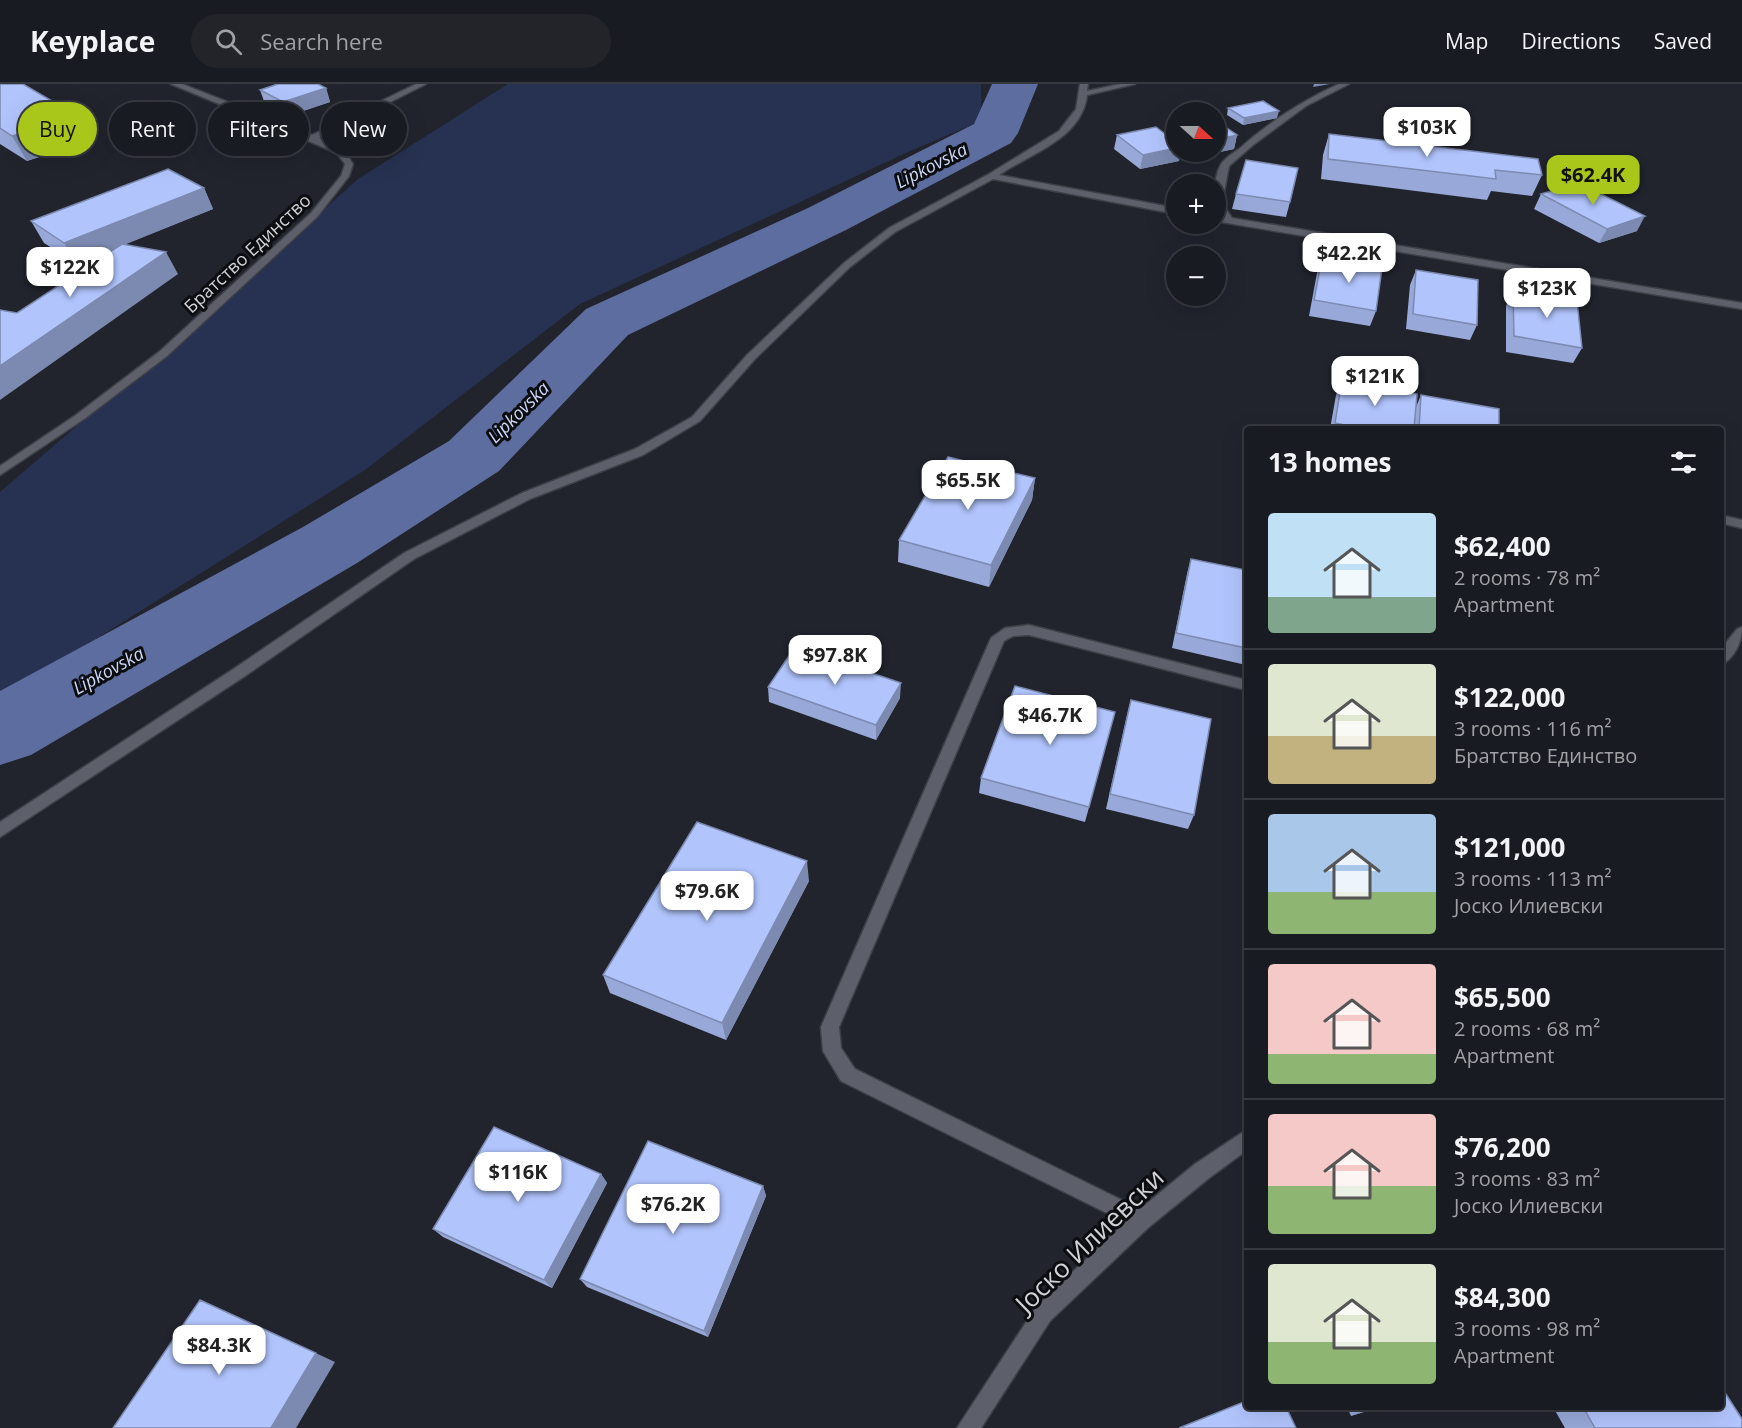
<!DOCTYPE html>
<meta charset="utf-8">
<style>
:root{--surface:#191b22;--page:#22242a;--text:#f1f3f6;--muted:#9fa1a5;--line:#373940;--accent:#a9c71a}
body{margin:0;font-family:"Open Sans",sans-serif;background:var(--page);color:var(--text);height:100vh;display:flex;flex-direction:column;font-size:22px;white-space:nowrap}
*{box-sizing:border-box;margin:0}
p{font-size:20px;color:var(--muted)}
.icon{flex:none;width:33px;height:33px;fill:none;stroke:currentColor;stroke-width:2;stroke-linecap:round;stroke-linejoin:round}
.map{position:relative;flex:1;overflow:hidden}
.side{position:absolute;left:1244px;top:342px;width:480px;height:984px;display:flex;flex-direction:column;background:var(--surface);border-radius:6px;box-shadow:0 6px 24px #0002,0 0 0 2px var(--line)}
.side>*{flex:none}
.hud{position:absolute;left:18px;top:18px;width:570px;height:54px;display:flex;gap:12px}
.needle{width:39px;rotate:111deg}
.buttons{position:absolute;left:1166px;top:18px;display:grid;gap:12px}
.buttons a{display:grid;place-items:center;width:60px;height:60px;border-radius:50%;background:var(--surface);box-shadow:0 6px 24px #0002,0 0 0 2px var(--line);font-size:30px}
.price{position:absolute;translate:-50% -51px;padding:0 14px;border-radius:12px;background:#fff;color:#222;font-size:20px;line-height:39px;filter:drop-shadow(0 2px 3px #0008)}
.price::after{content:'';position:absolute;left:50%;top:36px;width:18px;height:14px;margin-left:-9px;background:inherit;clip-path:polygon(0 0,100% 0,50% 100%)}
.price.selected{background:var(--accent);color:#111}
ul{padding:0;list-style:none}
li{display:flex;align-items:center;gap:18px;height:150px;padding:0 24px}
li+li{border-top:2px solid var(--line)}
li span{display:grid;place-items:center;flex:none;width:168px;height:120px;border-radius:6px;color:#555}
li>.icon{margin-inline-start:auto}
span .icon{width:72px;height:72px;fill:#fffc;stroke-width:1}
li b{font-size:26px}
h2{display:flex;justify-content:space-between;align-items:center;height:72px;padding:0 24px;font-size:26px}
.chip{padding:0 21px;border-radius:27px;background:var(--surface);box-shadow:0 6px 24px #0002,0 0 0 2px var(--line);font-size:21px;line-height:54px}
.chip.selected{background:var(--accent);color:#111}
header{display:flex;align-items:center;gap:36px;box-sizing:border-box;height:84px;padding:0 30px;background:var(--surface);border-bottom:2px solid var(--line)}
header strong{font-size:28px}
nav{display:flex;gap:33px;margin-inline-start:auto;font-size:21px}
.search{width:420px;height:54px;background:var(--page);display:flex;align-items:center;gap:15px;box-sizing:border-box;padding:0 21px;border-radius:33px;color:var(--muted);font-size:22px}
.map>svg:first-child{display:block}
.green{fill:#273151}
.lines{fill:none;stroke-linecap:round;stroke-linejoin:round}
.river{fill:#5d6d9f;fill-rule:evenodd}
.minor-casing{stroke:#3e4048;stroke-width:3}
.minor{fill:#5d606a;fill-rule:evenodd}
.wall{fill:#98a9d9}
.shaded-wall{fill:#7c89b0}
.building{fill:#b1c4fc;stroke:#7c89b0;stroke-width:1.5}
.labels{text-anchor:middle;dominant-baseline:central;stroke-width:6;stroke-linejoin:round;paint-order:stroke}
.far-water-label{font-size:18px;font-style:italic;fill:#cbd6f5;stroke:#0c0d11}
.far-street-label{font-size:18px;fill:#d0d2d8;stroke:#0c0d11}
.near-street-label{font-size:26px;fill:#d0d2d8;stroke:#0c0d11}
</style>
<header>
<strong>Keyplace</strong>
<div class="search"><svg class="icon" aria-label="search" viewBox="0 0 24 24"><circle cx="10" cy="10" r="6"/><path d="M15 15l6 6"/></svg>Search here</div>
<nav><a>Map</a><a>Directions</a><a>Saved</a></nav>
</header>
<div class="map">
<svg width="1742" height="1344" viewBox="0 0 1742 1344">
<rect width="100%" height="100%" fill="#21242d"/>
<!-- green -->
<path class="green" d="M508,0H981V37L908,68L580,220L365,386L0,615V408L216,222L358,95Z"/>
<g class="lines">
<!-- river -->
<path class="river" d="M992,0H1038L1018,49L1011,59L846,146L628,251L499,387L357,479L31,671L0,681V607L303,443L449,357L586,225L808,124L974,40Z"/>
<defs>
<path id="minor" d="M171,0H182L312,51L416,0H426L319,54L343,65L353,80L349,92L317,133L167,272L84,335L0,391V382L76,331L159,268L311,129L341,92L345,80L337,69Z
M1080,0H1088L1087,7L1120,0H1135L1087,11C1082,55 1031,69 999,91L1176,124V130L993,95L895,148L850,183L755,275L700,337L643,371L530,415L414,475L245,592L0,753V738L235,584L404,469L522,409L635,365L692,333L747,271L844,179L889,144L989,90L1059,47L1076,25Z
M1339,0H1349L1306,22L1253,61L1229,82L1222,119L1232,134L1742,219V225L1215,137V131L1222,132C1213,120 1213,94 1221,80C1225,74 1233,69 1239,65C1269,38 1302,17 1339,0Z
M1720,431L1742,436V444L1720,439Z
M1029,541L1246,596V606L1029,551L1013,552L1004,557L839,943L841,964L855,985L1140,1125L1195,1080L1246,1046V1067L1209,1094L1149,1143L1050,1237L981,1344H957L1036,1223L1125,1138L841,997L823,967L821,943L991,554L1005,544Z
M1742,543C1742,557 1735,575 1720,581V566L1737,545Z"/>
</defs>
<!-- minor casing -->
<use href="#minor" class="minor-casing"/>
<!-- minor -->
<use href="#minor" class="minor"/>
</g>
<!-- wall -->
<path class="wall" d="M0,0L76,31L90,56L27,77L0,60Z
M326,4L330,18L288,32L265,20L260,6Z
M1228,24L1277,34L1243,41L1227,31Z
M1176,39V68L1179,77L1140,85L1114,65L1117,51L1169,53L1172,40Z
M1329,50L1542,91L1532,112L1491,107L1487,116L1321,95L1323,71Z
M1237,51L1234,65L1196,73L1188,68H1215Z
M204,104L213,125L125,160L178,190L17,229L115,165L77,180L44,159L31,137Z
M1236,110L1290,118L1286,133L1232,125Z
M1541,110L1637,147L1599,159L1534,125Z
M1322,174L1376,227L1370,242L1309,232L1317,189Z
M1416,186L1477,241L1470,256L1406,245L1410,201Z
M1513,206L1582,264L1573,279L1506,268V222Z
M1342,296L1416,323L1421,311L1499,345H1330L1336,311Z
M1035,394L1032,416L989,503L898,478L899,456Z
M1191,475L1246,486V581L1172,564L1187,490Z
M768,603L900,614L876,656L769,618Z
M1131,616L1194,731L1188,745L1106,725L1127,631Z
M1115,628L1085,738L979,709L981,694Z
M809,797L726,956L610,909L603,891Z
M601,1090L607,1099L552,1204L443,1153L433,1145Z
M763,1102L766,1112L708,1253L587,1203L580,1195Z
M1347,1323H1380L1351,1332Z
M1553,1323H1720L1742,1344H1565Z"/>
<!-- shaded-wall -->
<path class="shaded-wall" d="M1314,0H1330L1313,3Z
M326,4L330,18L288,32L283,18Z
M1279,27L1277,34L1243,41L1244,34Z
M76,31L90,56L27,77L12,52Z
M1237,51L1234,65L1196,73L1197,68H1215V56Z
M1176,64V68H1181L1179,77L1140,85L1143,71Z
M204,104L213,125L77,180L64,159Z
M1645,132L1637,147L1599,159L1607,145Z
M166,168L178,190L0,316V282Z
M1035,394L1032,416L989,503L991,481Z
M901,599L900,614L876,656V641Z
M807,777L809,797L726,956L722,939Z
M601,1090L607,1099L552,1204L544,1196Z
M763,1102L766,1112L708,1253L704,1247Z
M223,1226L335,1278L296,1344H271Z
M1376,1323H1380L1351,1332L1369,1325Z"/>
<!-- building -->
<path class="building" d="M0,0H23L76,31L12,52L0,44Z
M278,0H318L326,4L283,18L260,6Z
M1263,17L1279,27L1244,34L1228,24Z
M1215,36L1237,51L1215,56Z
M1156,43L1176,58V64L1143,71L1117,51Z
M1329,50L1538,75L1542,91L1495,86L1496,95L1328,75Z
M1246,76L1298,84L1290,118L1236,110Z
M168,85L204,104L64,159L31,137Z
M1579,99L1645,132L1607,145L1541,110Z
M122,160L166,168L0,282V226L17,229Z
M1322,174L1382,184L1376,227L1314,216Z
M1416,186L1478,196L1477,241L1413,230Z
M1513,206L1577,217L1582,264L1514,252Z
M1342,296L1417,310L1414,345H1364L1335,339Z
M1421,311L1499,325V345H1419Z
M948,373L1035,394L991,481L899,456Z
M1191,475L1246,486V564L1176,549Z
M795,563L901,599L876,641L768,603Z
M1015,602L1115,628L1089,723L981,694Z
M1131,616L1211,635L1194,731L1110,710Z
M697,738L807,777L722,939L603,891Z
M494,1043L601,1090L544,1196L433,1145Z
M648,1057L763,1102L704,1247L580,1195Z
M200,1216L316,1269L271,1344H113Z
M1720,1301L1742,1335V1344H1595L1583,1323H1720Z
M1246,1317V1323H1286L1296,1344H1179Z"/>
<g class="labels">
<!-- far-water labels -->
<g class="far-water-label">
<text transform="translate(931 81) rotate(-27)">Lipkovska</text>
<text transform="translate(518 328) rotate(-45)">Lipkovska</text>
<text transform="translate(108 586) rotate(-29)">Lipkovska</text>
</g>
<!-- far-street labels -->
<g class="far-street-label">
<text transform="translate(247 169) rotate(-43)">Братство Единство</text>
</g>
<!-- near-street labels -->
<g class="near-street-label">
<text transform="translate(1089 1156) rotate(-44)">Јоско Илиевски</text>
</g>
</g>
</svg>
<div class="buttons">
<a><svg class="needle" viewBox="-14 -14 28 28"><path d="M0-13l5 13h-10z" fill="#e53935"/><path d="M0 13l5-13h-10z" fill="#9fa1a5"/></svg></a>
<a>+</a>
<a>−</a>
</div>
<b class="price" style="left:1427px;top:74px">$103K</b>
<b class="price selected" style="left:1593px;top:122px">$62.4K</b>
<b class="price" style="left:1349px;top:200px">$42.2K</b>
<b class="price" style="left:70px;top:214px">$122K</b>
<b class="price" style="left:1547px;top:235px">$123K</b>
<b class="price" style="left:1375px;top:323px">$121K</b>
<b class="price" style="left:968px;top:427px">$65.5K</b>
<b class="price" style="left:835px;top:602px">$97.8K</b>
<b class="price" style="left:1050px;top:662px">$46.7K</b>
<b class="price" style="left:707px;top:838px">$79.6K</b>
<b class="price" style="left:518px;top:1119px">$116K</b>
<b class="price" style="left:673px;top:1151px">$76.2K</b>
<b class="price" style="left:219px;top:1292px">$84.3K</b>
<div class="hud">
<a class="chip selected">Buy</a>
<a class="chip">Rent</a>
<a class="chip">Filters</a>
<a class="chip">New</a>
</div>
<section class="side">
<h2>13 homes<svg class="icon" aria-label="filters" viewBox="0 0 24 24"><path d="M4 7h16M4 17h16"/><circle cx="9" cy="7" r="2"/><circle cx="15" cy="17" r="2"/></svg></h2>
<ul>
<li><span style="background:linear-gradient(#bfe0f5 70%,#7fa58c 0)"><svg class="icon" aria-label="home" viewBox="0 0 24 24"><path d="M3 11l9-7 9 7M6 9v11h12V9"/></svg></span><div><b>$62,400</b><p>2 rooms · 78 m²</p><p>Apartment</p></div></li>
<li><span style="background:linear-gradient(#dfe7d0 60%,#c2b280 0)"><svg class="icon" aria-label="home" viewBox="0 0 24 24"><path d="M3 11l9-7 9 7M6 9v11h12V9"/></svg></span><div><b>$122,000</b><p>3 rooms · 116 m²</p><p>Братство Единство</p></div></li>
<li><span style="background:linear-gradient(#a9c7e8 65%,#8fb573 0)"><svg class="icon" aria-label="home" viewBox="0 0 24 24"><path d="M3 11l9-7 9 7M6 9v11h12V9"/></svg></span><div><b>$121,000</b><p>3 rooms · 113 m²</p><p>Јоско Илиевски</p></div></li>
<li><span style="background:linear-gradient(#f6c9c9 75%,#8fb573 0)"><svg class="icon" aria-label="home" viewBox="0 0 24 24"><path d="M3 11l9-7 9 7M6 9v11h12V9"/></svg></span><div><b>$65,500</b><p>2 rooms · 68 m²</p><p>Apartment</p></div></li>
<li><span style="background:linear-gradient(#f6c9c9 60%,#8fb573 0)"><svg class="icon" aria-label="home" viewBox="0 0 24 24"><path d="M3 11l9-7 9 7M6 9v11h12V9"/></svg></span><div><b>$76,200</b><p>3 rooms · 83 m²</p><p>Јоско Илиевски</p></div></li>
<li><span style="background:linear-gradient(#dfe7d0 65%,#8fb573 0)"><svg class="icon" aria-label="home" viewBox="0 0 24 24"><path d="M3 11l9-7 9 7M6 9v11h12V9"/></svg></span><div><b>$84,300</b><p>3 rooms · 98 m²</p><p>Apartment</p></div></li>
</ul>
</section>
</div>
